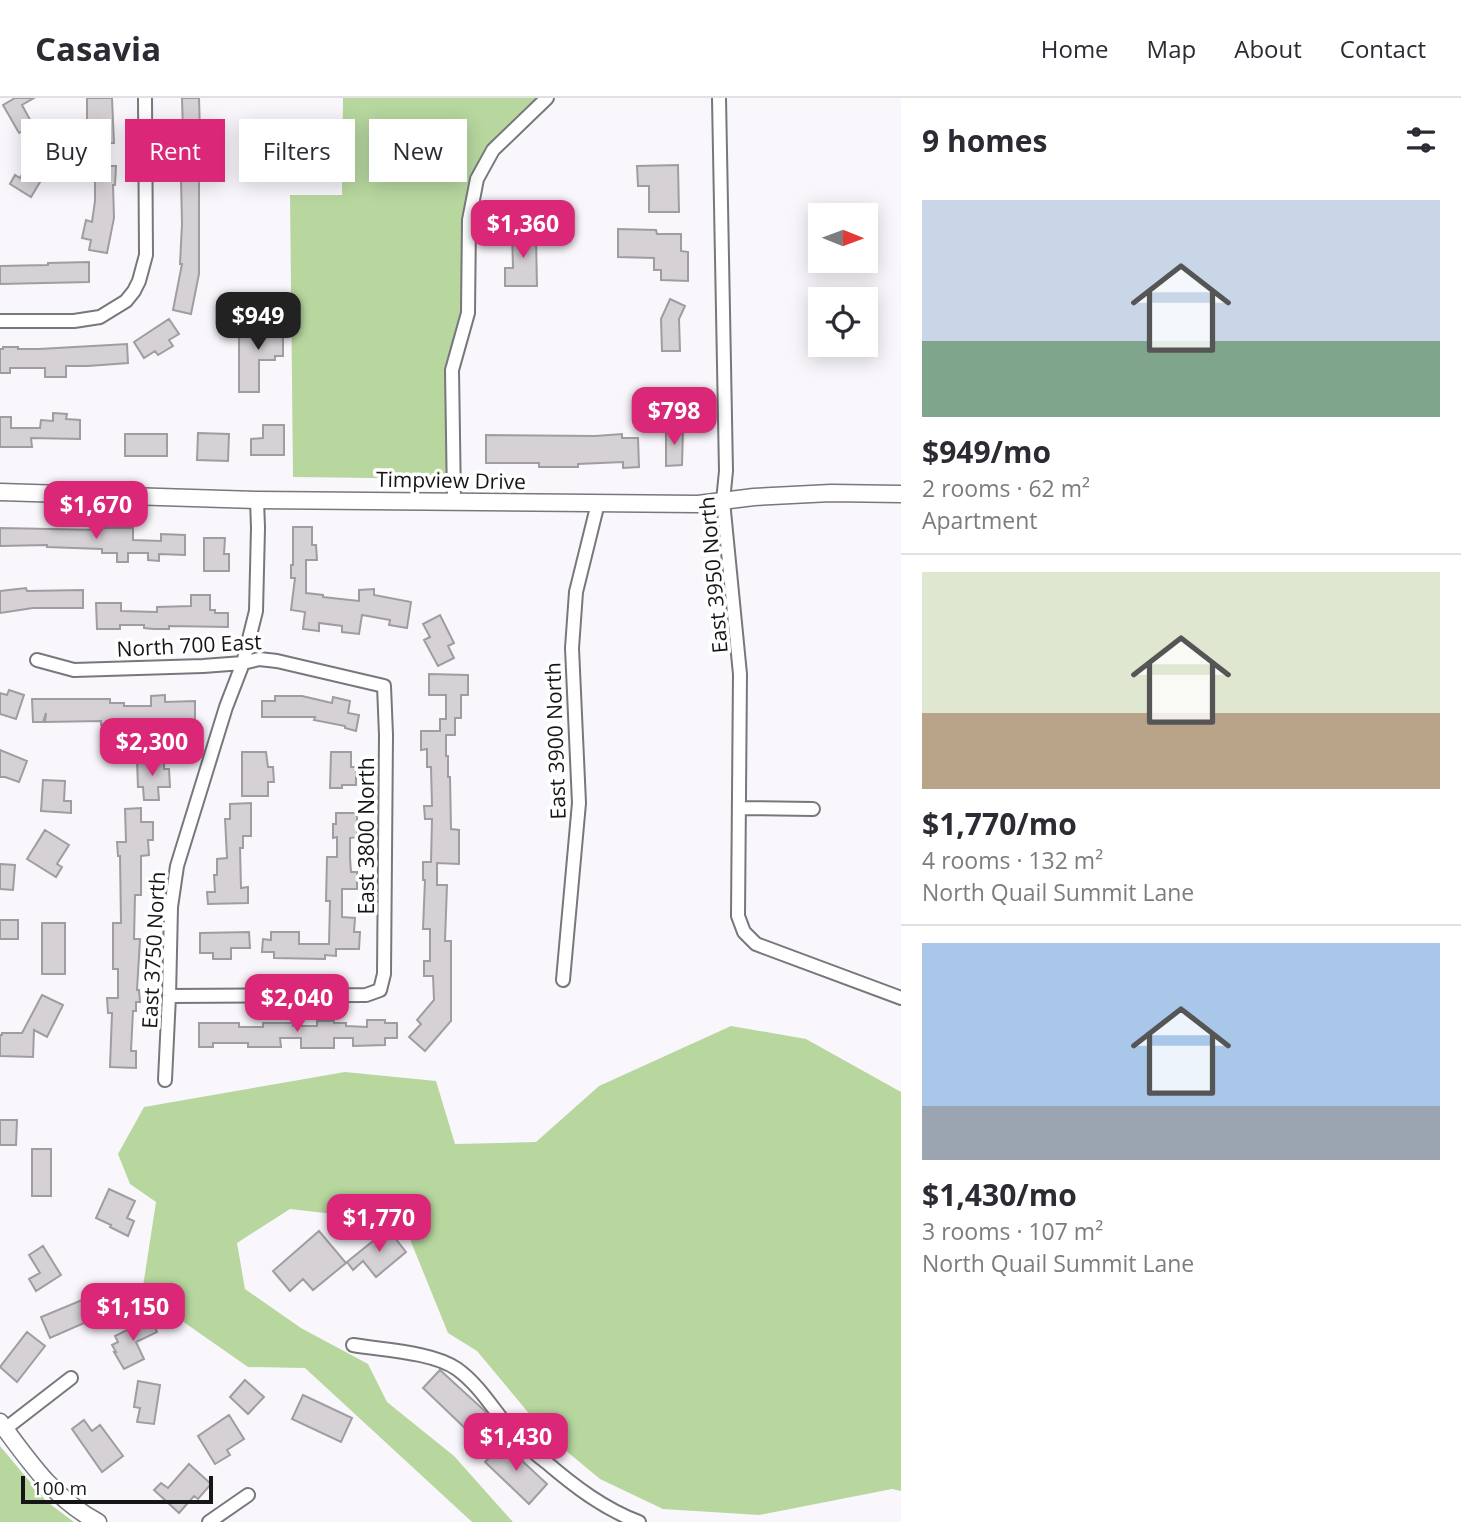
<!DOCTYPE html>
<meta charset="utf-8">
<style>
:root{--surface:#fff;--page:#f7f7f7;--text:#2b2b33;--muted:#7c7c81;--line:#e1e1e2;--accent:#db2777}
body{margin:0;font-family:"Open Sans",sans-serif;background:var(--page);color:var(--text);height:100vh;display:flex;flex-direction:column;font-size:26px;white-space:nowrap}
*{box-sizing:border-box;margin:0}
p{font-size:23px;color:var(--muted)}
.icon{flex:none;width:38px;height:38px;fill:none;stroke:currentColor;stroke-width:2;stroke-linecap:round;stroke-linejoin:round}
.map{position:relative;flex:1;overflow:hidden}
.drawer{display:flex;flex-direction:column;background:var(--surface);width:560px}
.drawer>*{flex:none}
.guide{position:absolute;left:21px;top:21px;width:665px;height:63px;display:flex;gap:14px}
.needle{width:46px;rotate:91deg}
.controls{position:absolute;left:808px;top:105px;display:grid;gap:14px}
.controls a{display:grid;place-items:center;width:70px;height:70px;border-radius:0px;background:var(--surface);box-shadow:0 4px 18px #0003;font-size:35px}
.scale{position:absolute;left:21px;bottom:18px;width:192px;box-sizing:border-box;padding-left:7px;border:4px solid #161517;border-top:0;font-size:19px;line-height:24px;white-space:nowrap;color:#161517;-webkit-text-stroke:5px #fff;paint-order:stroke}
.price{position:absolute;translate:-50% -60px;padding:0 16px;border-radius:14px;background:var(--accent);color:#fff;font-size:23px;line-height:46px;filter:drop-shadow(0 2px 4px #0008)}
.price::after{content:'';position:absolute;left:50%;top:42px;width:21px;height:16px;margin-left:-10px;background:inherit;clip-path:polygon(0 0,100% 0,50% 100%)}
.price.selected{background:#222;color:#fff}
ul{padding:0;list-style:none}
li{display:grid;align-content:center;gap:14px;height:371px;padding:0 21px}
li+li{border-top:2px solid var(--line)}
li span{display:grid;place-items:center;height:217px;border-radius:0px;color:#555}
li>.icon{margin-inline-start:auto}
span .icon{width:126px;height:126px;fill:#fffc;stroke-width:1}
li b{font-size:30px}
h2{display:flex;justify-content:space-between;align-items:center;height:84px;padding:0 21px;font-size:30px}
.tag{padding:0 24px;border-radius:0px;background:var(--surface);box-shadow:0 4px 18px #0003;font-size:24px;line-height:63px}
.tag.selected{background:var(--accent);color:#fff}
header{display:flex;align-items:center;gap:42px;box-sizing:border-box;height:98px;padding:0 35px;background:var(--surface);border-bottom:2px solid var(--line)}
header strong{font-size:33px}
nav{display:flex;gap:38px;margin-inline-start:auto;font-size:24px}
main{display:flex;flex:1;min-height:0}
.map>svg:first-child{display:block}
.green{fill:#b7d79f}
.building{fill:#d5d1d5;stroke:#a09da1;stroke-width:2}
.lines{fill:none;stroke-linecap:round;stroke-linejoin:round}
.minor-casing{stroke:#78777b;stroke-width:16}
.tertiary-casing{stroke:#78777b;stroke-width:19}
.minor{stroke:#fff;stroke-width:12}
.tertiary{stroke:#fff;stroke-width:16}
.labels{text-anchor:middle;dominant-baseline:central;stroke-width:7;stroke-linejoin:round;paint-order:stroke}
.street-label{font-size:21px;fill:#161517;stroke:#fff}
</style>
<header>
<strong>Casavia</strong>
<nav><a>Home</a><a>Map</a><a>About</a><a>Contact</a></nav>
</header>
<main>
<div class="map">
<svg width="901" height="1424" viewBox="0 0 901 1424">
<rect width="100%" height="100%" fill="#f9f7fc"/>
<!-- green -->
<path class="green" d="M343,0H543L475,81L465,214L449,273L451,381L293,379L290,97H342Z
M731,928L806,941L901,994V1393L892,1391L759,1417L663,1411L600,1381L547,1337L477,1253L448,1235L403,1124L290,1111L237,1145L245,1191L301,1230L368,1266L387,1304L454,1358L513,1424H472L305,1270L248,1269L142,1195L156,1104L130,1086L118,1056L144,1009L345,974L436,983L455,1046L536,1044L599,988Z
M0,1348L46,1403L74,1424H0Z"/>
<!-- building -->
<path class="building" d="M15,0H34L22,7L33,27L19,35L3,7Z
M87,0H112L114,45H80L79,23H87Z
M182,0H199L201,69H199V176L191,216L173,212L182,166H180L182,126L180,35L183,34Z
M44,52L55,59L31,99L10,86L15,77L20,80L26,69L31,72Z
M678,67L679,114H649V88H638L637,68Z
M95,68H116L115,87H113L114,120L107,155L89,152L91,142L82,140L86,122L92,124L95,103Z
M531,131V141H536L537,188H505V170H513L512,132Z
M618,131L656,132L657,136H681V153L688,154V183L661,182V172H654V160L618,159Z
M89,164V184L0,186V168L48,167V165Z
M670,201L685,208L679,221L680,253H662L661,221Z
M169,221L179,236L169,242L173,248L158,257L155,253L144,260L134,244Z
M264,224H283V258H275V262H259V294H239V230H264Z
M127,246L128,265L88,268H66V279H45V270H10V275H0V251H3V249H18V251H39Z
M53,315L67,316L66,321L80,322V341L31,340L32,349H0V319H11V330H40L41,322L53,323Z
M263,327H284V357H251V341L263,340Z
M666,331H683L682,367L666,368Z
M198,335L229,336L228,363L197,362Z
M125,336H167V358H125Z
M622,336V340H638L639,369L623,370V364L578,366V369H539V365H486V337L595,338Z
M293,429H312V447H316L317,462H306V495L323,497V499L359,503V492L374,491V497L411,504L407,530L389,527L390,522L362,517L359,536L342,534V528L319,525V533L303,531L305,514L291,512L295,480H291V467H293Z
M0,430L102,432V430H133V442L161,443V436L185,437V457L159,456V463L148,462V455H128V464H117V455H102V451L47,449V447L0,448Z
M204,440H225L224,456H229V473H204Z
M26,490L27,493L83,492V510H33L0,515V493Z
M191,497H210V512H215V515H228V529L169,528V531H154L144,530V527H120V531H97L96,505H121V513L157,514V509L191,508Z
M440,517L454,545L448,548L454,560L438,568L424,542L430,539L423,526Z
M429,576L468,577V597H461V620H455V637H446V658H448V679H450L451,731L459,732V766L437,765V787H447L445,843H451V923L425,953L409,939L421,926L417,922L434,902L433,878H424V863H430V831H423L425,782H423V764H431L432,721H425L424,708H432L431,669H427V651L421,652V633H440V621H446V597H429Z
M9,592L24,597L16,621L0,616V595L7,597Z
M165,597V604L195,603V622L141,625V638H120V633H109V627H101V623L45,624L46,615L43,624H33L32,601H110V605H124V608H151V598Z
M275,598H302L332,605L333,599L350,603L348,615L359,617L356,633L345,630V628L314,622L315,619H262V603H275Z
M0,652L27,663L19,684L5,679H0Z
M242,654H266L268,669H273L274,684H268V698H242Z
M331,654H351V669H356V687H342V690H330Z
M164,662V671H169L170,689H158L159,702H144L143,689H138L137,663Z
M43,682L65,683L64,703H71V715L41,713Z
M251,705V738H243V750H240L241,790L248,789V805L208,806L207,794H215L214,777H217V761L227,760L225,721H230V706Z
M141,710V724H153V742H148L149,757L141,758V797H135L134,841H140L137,892H139L140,904H136V913H133L131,953H136V970L110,969L112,915H108L107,900H118V871H113V825H121L120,758H118L117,744H126L125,711Z
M336,715H357V739L350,740V760L351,774H357V791H342V819L355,820L354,834H360L359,851H336V858L325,857V861L274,860V854H262L263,841L271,842V834H299V846H329L330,803H326L327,759H337V739L333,740V726H336Z
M45,732L69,747L57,766L62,769L56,779L27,761Z
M0,766L15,767L13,792L0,791Z
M0,822H18V841H0Z
M42,825H65V876H42Z
M249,834L250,850H231V861H213V855H200V835Z
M42,897L63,907L47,939L34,932L33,959L0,958V937H2V935H22Z
M367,922H385V925H397V940H385V947L353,948V940H334V950H301V940H280L281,949H248V945H213V949H199V925H239V929H263V925H293V928H317V923H334V925H346V928L367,929Z
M0,1022H17L16,1047H0Z
M32,1051H51V1098H32Z
M109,1091L135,1103L127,1120L134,1123L128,1138L110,1129L111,1127L96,1120Z
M388,1131L406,1154L376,1179L363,1163L353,1172L347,1164Z
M319,1133L346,1165L313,1192L303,1181L290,1193L273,1173Z
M43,1148L61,1177L36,1193L29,1181L40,1175L29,1157Z
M82,1202L91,1222L50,1240L41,1219Z
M151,1220L157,1234L136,1244L144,1261L124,1271L114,1254H116L112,1247L118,1244L115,1238Z
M27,1234L45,1248L17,1284L0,1269Z
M440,1272L486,1314L468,1333L423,1290Z
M245,1282L264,1299L248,1316L230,1299Z
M138,1283L160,1287L154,1326L137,1324L140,1310L134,1309Z
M303,1297L352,1320L341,1344L292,1321Z
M229,1317L244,1341L227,1352L230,1357L215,1366L198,1338Z
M84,1322L92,1333L100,1327L123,1358L102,1374L72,1331Z
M503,1345L547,1386L529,1406L485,1364Z
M189,1366L211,1386L198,1401L194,1398L179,1415L154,1392L161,1385L168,1390Z"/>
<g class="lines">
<defs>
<path id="minor" d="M719,0L726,373L723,403L740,576L738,818L744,834L756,846L901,900
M0,223H74L100,219L126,203L134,193L139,183L146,157L145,0
M454,403L452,272L468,215L469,122L477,81L493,52L547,0
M37,562L74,572L203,568L243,565L259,561L277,563L384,588L386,637L384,876L380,892L366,897L169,898
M740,710L813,711
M563,882L579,705L572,550L576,494L598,405
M165,982L169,898L171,809L177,768L226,609L243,565L256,513L258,430L257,402
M353,1247C383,1252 433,1254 457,1271C482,1289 496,1317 517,1339C525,1348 536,1356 546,1364C574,1388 604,1411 639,1424
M5,1331L71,1280
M209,1424L248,1397"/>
<path id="tertiary" d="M0,394L257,402L698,406L754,399L831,395L901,396
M0,1324C28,1362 55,1402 98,1424"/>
</defs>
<!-- minor casing -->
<use href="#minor" class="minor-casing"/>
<!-- tertiary casing -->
<use href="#tertiary" class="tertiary-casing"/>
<!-- minor -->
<use href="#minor" class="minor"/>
<!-- tertiary -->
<use href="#tertiary" class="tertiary"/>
</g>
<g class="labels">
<!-- street labels -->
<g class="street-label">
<text transform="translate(451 382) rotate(1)">Timpview Drive</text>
<text transform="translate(713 477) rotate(-95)">East 3950 North</text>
<text transform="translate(189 547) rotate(-3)">North 700 East</text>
<text transform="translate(555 643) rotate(-92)">East 3900 North</text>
<text transform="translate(366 738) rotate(-90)">East 3800 North</text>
<text transform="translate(153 852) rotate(-87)">East 3750 North</text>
</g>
</g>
</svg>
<div class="controls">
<a><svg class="needle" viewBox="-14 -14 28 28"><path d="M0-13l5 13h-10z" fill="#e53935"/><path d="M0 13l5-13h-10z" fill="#7c7c81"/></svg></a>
<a><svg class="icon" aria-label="locate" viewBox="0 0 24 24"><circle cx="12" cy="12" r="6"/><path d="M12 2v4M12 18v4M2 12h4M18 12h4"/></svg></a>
</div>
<div class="scale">100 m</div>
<b class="price" style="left:523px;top:162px">$1,360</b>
<b class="price selected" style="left:258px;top:254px">$949</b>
<b class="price" style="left:674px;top:349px">$798</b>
<b class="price" style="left:96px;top:443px">$1,670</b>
<b class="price" style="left:152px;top:680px">$2,300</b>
<b class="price" style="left:297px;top:936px">$2,040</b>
<b class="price" style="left:379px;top:1156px">$1,770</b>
<b class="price" style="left:133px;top:1245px">$1,150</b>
<b class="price" style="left:516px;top:1375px">$1,430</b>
<div class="guide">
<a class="tag">Buy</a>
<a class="tag selected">Rent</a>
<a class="tag">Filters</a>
<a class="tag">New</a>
</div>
</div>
<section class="drawer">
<h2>9 homes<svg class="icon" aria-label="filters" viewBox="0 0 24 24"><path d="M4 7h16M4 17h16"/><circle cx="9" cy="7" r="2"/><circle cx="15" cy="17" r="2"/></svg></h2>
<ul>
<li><span style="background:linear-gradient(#c9d6e8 65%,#7fa58c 0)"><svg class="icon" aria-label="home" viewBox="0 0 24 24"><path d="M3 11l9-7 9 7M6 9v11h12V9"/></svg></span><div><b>$949/mo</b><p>2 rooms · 62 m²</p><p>Apartment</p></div></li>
<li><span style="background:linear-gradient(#dfe7d0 65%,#b9a48a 0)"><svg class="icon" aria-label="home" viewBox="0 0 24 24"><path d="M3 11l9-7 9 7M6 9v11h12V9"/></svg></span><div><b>$1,770/mo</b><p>4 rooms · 132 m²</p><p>North Quail Summit Lane</p></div></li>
<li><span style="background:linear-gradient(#a9c7e8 75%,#9aa5b1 0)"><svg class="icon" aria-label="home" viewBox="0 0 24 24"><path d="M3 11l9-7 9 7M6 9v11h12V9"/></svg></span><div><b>$1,430/mo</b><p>3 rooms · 107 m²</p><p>North Quail Summit Lane</p></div></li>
</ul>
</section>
</main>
